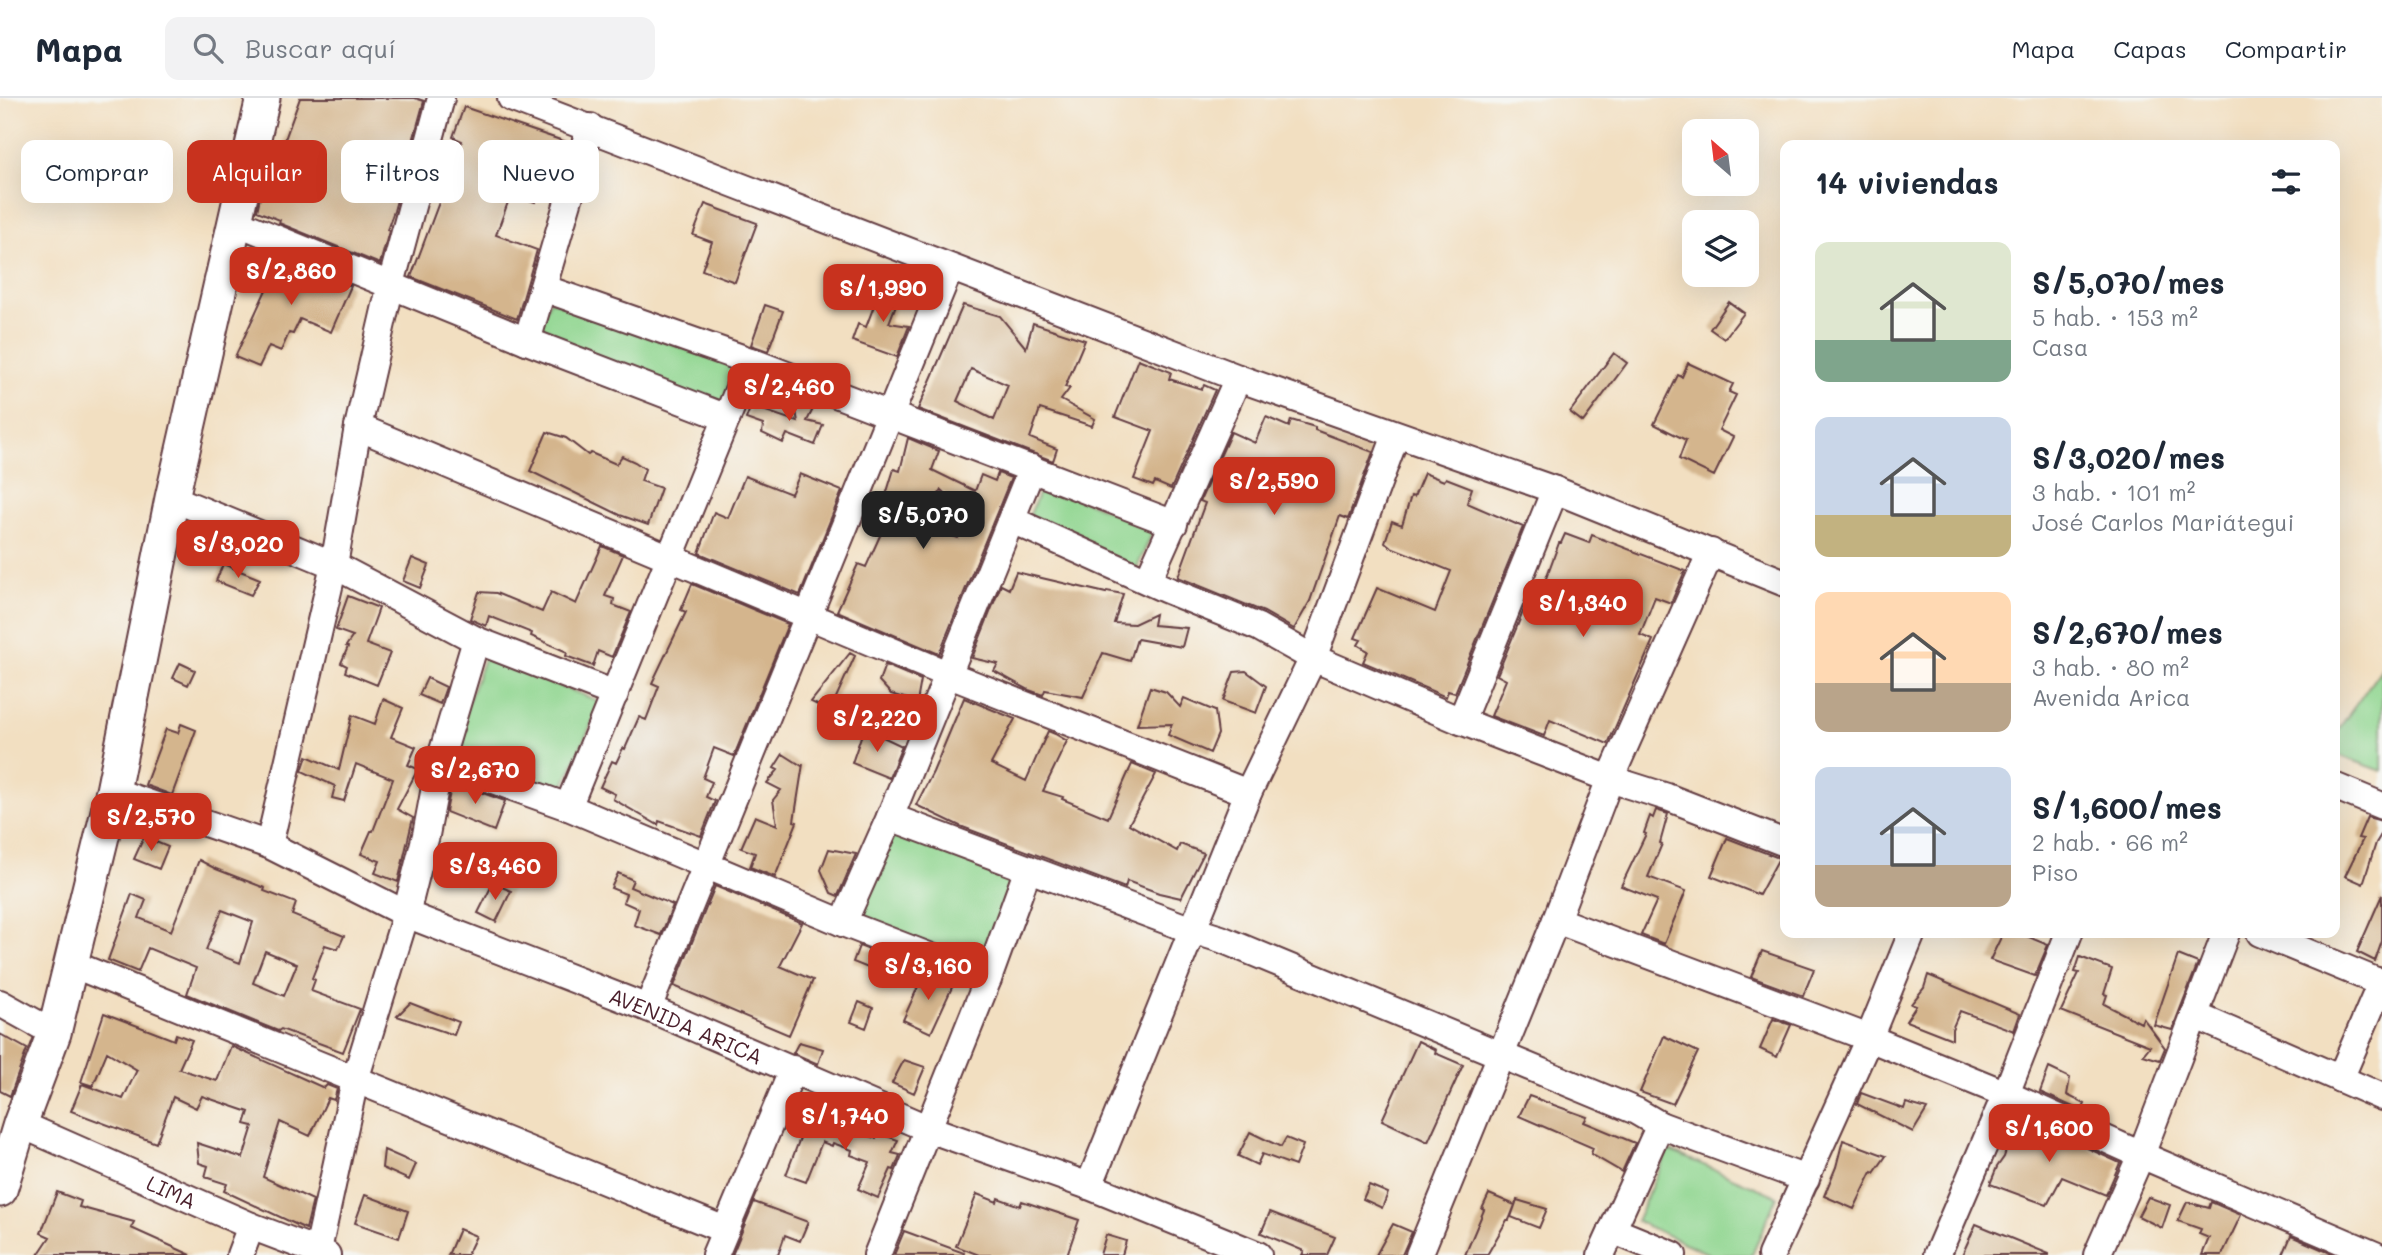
<!DOCTYPE html>
<html lang="es">
<meta charset="utf-8">
<style>
:root{--surface:#fff;--page:#f2f2f3;--text:#1f2937;--muted:#747a83;--line:#e0e1e3;--accent:#c8321e}
body{margin:0;font-family:Mali,sans-serif;background:var(--page);color:var(--text);height:100vh;display:flex;flex-direction:column;font-size:26px;white-space:nowrap}
*{box-sizing:border-box;margin:0}
p{font-size:23px;color:var(--muted)}
.icon{flex:none;width:38px;height:38px;fill:none;stroke:currentColor;stroke-width:2;stroke-linecap:round;stroke-linejoin:round}
.map{position:relative;flex:1;overflow:hidden}
.side{position:absolute;left:1780px;top:42px;width:560px;height:798px;display:flex;flex-direction:column;background:var(--surface);border-radius:14px;box-shadow:0 7px 28px #0002}
.side>*{flex:none}
.hud{position:absolute;left:21px;top:42px;width:665px;height:63px;display:flex;gap:14px}
.needle{width:46px;rotate:332deg}
.fabs{position:absolute;left:1682px;top:21px;display:grid;gap:14px}
.fabs a{display:grid;place-items:center;width:77px;height:77px;border-radius:14px;background:var(--surface);box-shadow:0 7px 28px #0002;font-size:35px}
.price{position:absolute;translate:-50% -60px;padding:0 16px;border-radius:14px;background:var(--accent);color:#fff;font-size:23px;line-height:46px;filter:drop-shadow(0 2px 4px #0008)}
.price::after{content:'';position:absolute;left:50%;top:42px;width:21px;height:16px;margin-left:-10px;background:inherit;clip-path:polygon(0 0,100% 0,50% 100%)}
.price.current{background:#222;color:#fff}
ul{padding:0;list-style:none}
li{display:flex;align-items:center;gap:21px;height:175px;padding:0 35px}
li span{display:grid;place-items:center;flex:none;width:196px;height:140px;border-radius:14px;color:#555}
li>.icon{margin-inline-start:auto}
span .icon{width:84px;height:84px;fill:#fffc;stroke-width:1}
li b{font-size:30px}
h2{display:flex;justify-content:space-between;align-items:center;height:84px;padding:0 35px;font-size:30px}
.chip{padding:0 24px;border-radius:14px;background:var(--surface);box-shadow:0 7px 28px #0002;font-size:24px;line-height:63px}
.chip.current{background:var(--accent);color:#fff}
header{display:flex;align-items:center;gap:42px;box-sizing:border-box;height:98px;padding:0 35px;background:var(--surface);border-bottom:2px solid var(--line)}
header strong{font-size:33px}
nav{display:flex;gap:38px;margin-inline-start:auto;font-size:24px}
.search{width:490px;height:63px;background:var(--page);display:flex;align-items:center;gap:18px;box-sizing:border-box;padding:0 24px;border-radius:14px;color:var(--muted);font-size:26px}
.map>svg:first-child{display:block}
.green{fill:#90d690;stroke:#6d7a5e;stroke-width:2}
.building{fill:#d4b58d;fill-rule:evenodd}
.lines{fill:none;stroke-linecap:round;stroke-linejoin:round}
.minor-casing{stroke:#633c42;stroke-width:30}
.major-casing{stroke:#633c42;stroke-width:37}
.minor{stroke:#fff;stroke-width:26}
.major{stroke:#fff;stroke-width:33}
.labels{text-anchor:middle;dominant-baseline:central;stroke-width:5;stroke-linejoin:round;paint-order:stroke}
.street-label{font-size:21px;fill:#4a1f2b;stroke:#f6f6f2}
</style>
<header>
<strong>Mapa</strong>
<div class="search"><svg class="icon" aria-label="search" viewBox="0 0 24 24"><circle cx="10" cy="10" r="6"/><path d="M15 15l6 6"/></svg>Buscar aquí</div>
<nav><a>Mapa</a><a>Capas</a><a>Compartir</a></nav>
</header>
<div class="map">
<svg width="2382" height="1157" viewBox="0 0 2382 1157">
<rect width="100%" height="100%" fill="#f6f6f2"/>
<filter id="ink" filterUnits="userSpaceOnUse"><feTurbulence type="fractalNoise" baseFrequency=".0143" numOctaves="2"/><feDisplacementMap in="SourceGraphic" scale="14" xChannelSelector="R" yChannelSelector="G"/><feConvolveMatrix kernelMatrix="1 2 1 2 8 2 1 2 1" color-interpolation-filters="sRGB"/></filter>
<filter id="wash" filterUnits="userSpaceOnUse"><feTurbulence type="fractalNoise" baseFrequency=".00686" numOctaves="4" result="noise"/><feDisplacementMap in="SourceGraphic" scale="28" xChannelSelector="R" yChannelSelector="G"/><feGaussianBlur stdDeviation="1.57" result="paint"/><feColorMatrix in="noise" values="0 0 0 0 0 0 0 0 0 0 0 0 0 0 0 0 0 1.4 0 .05"/><feComposite in="paint" operator="in"/></filter>
<g filter="url(#wash)">
<rect width="100%" height="100%" fill="#f2dfc1"/>
<!-- green -->
<path class="green" d="M550,202L742,271L724,313L534,240Z
M1042,386L1154,431L1132,481L1022,437Z
M485,558L596,602L599,609L560,696L462,660L452,649Z
M2382,570V673L2335,656V636Z
M896,731L1019,782L982,870L857,820Z
M1668,1052L1777,1098L1752,1157H1711L1636,1123Z"/>
<g id="blocks">
<!-- building -->
<path class="building" d="M300,0H415L424,3L394,113L387,132L389,133L380,166L279,125L280,122L257,113L264,81L274,85L289,49L283,47Z
M464,9L569,45L555,91L542,86L535,104L511,96L496,137L537,152L517,221L411,179L462,43L453,39Z
M705,106L757,125L735,184L702,172L712,144L693,137Z
M272,156L351,188L331,234L300,221L293,236L289,235L281,253L269,248L259,269L235,259L272,179L263,175Z
M883,184L902,191L889,225L909,228L897,259L852,243L858,226L866,229Z
M1729,204L1744,215L1724,241L1710,231Z
M765,207L783,213L768,253L751,247Z
M963,207L1000,218L1026,250L1033,225L1085,242L1065,289L1070,290L1061,302L1095,321L1092,328L1040,311L1030,340L1057,351L1053,363L918,311ZM971,271L1008,287L994,322L957,303Z
M1614,255L1627,265L1583,324L1570,314Z
M1138,261L1171,274L1169,281L1202,291L1204,287L1215,292L1171,391L1155,384L1153,388L1134,381L1153,333L1115,319Z
M1688,265L1733,286L1729,294L1736,297L1719,332L1733,339L1714,378L1679,361L1686,342L1654,326L1678,277L1682,279Z
M793,296L816,305L807,323L823,327L815,347L787,336L783,345L762,335L763,327L746,321L751,308L798,324Z
M1266,319L1289,329L1291,322L1315,329V332L1373,354L1348,421L1340,418L1310,503L1294,531L1264,514L1178,479L1205,405L1200,403L1231,334L1255,345Z
M547,334L566,340L588,357L591,355L616,366L622,358L635,364L645,371L641,383L661,390L648,427L620,417L530,373Z
M908,340L939,353L932,372L975,393L981,377L995,383L998,375L1011,380L939,556L837,513L858,466L866,469L883,431L871,426L883,407L894,371L900,373ZM941,392L967,416L958,440L924,428Z
M1424,375L1444,383L1446,380L1472,390L1467,405L1523,429L1455,595L1448,593L1446,599L1363,564L1368,553L1358,547L1361,542L1355,540L1377,490L1435,514L1451,473L1391,449L1385,444L1392,423L1402,427L1411,398L1414,399Z
M800,376L842,393L800,497L699,455L714,414L728,420L745,378L791,396Z
M1565,436L1589,445L1592,437L1685,473L1671,505L1655,499L1640,537L1653,542L1608,646L1550,622L1544,638L1491,618L1506,582L1497,577L1525,509L1534,513L1559,445H1561Z
M602,448L623,457L605,498L614,501L613,507L631,514L612,559L598,553L593,568L566,558L567,554L531,538L532,535L489,518L486,528L470,521L479,494L496,495L542,514L551,494L576,506Z
M412,460L429,467L420,490L403,483Z
M223,466L260,481L251,497L216,483Z
M1016,474L1106,495L1107,493L1123,496L1114,525L1134,526L1155,516L1153,527L1187,530L1182,549L1137,541L1130,563L1103,555L1083,599L1045,592L1043,597L1029,592L994,573L998,566L972,560L1001,487L1009,491Z
M692,486L788,526L734,658L714,650L703,680L712,684L706,699L715,703L701,738L659,723L658,727L613,701L615,696L600,689L612,663L616,665L623,650L625,651L639,619L646,622L659,588L652,585L686,514L681,512Z
M348,498L379,510L366,546L390,555L377,587L345,574L347,568L341,565L348,549L346,548L353,538L336,532Z
M850,555L855,558L830,613L811,604Z
M180,565L195,572L188,587L173,580Z
M885,567L921,582L917,604L891,596L879,583Z
M1246,573L1266,588L1256,615L1223,603L1234,574Z
M427,580L446,589L440,606L419,597Z
M1150,589L1166,594L1180,609L1184,600L1215,613L1218,636L1210,655L1168,637L1172,626L1137,627Z
M964,600L1015,621L991,666L1026,683L1048,633L1055,636L1067,643L1043,693L1063,699L1062,701L1108,720L1132,666L1156,676L1129,726L1177,753L1180,746L1204,755L1181,800L1159,795L1127,783L1125,790L960,728L916,707L933,674Z
M383,601L403,610L391,639L416,649L408,667L418,671L397,711L413,720L398,784L375,775L380,763L361,756L371,733H373L393,681L356,666L344,703L332,700L335,688L302,673L307,658L339,672L352,617L375,626Z
M181,626L196,632L172,697L145,687L166,631L178,635Z
M864,630L902,648L889,680L852,665Z
M783,656L802,668L803,666L794,723L797,724L775,779L750,769L755,755L741,750L755,718L777,727L773,702L781,692L767,685L778,672L774,670Z
M452,684L505,703L494,733L446,714Z
M1656,712L1668,716L1660,745L1662,746L1648,779L1686,793L1664,846L1641,837L1657,802L1621,788L1646,736L1644,735L1650,718L1653,720Z
M2367,719L2382,723V735L2376,745L2363,786L2345,778L2363,741L2358,740Z
M144,739L168,749L159,771L134,761Z
M1727,740L1779,760L1759,797L1711,778Z
M829,751L856,756L838,798L831,795L821,772Z
M199,762L216,771L265,790L264,793L296,805L292,817L344,838L338,851L325,847L312,880L315,882L311,893L360,911L343,954L281,931L278,933L187,896L196,870L148,850L138,874L108,862L132,796L146,802L139,820L171,833ZM222,812L253,824L240,865L206,852ZM265,853L297,866L284,898L253,885Z
M618,775L633,782L630,789L673,807L661,837L634,827L639,811L623,804L626,796L611,790Z
M493,785L511,793L496,824L478,815Z
M715,788L802,825L780,868L813,882L789,937L674,888Z
M2382,797V843L2375,863L2357,854Z
M2003,835H2019L2048,847L2035,878L1990,862Z
M859,848L875,854L868,870L853,864Z
M1762,853L1814,871L1803,898L1751,879Z
M2178,857L2198,865L2172,932L2154,927Z
M2080,859L2112,871L2104,896L2107,897L2104,906L2141,925L2143,920L2165,950L2160,962L2143,957L2150,948L2061,913L2079,875L2075,874Z
M925,873L954,885L931,935L903,922Z
M1928,877L2020,916L2014,933L1960,913L1952,931V941L1906,923L1916,908L1911,906L1924,890Z
M859,904L873,910L866,930L851,924Z
M410,905L459,924L454,937L397,918Z
M104,915L174,942L176,936L192,942L179,971L217,983L231,948L324,990L327,987L337,991L334,1002L328,1000L310,1038L280,1024L263,1079L313,1102L306,1131L224,1093L227,1086L205,1079L208,1068L199,1065L197,1045L243,1060L253,1028L245,1026L249,1014L202,998L196,1010L173,999L156,1045L71,1013L82,986L123,1001L137,972L107,954L93,988L81,984Z
M1773,921L1791,927L1777,959L1760,951Z
M0,936L27,951L10,998L0,993Z
M1664,938L1698,954L1673,1006L1640,994Z
M1418,943L1436,952L1435,955L1463,967L1428,1044L1382,1022Z
M799,944L823,951L818,966L793,955Z
M904,962L925,969L914,995L892,985Z
M2049,970L2070,980L2067,997L2085,1006L2082,1013L2040,994Z
M1861,995L1904,1011L1906,1005L1927,1011L1913,1034L1857,1006Z
M1529,998L1587,1019L1584,1024L1635,1045L1622,1074L1591,1056L1593,1050L1519,1018Z
M810,1014L831,1022L829,1025L852,1034L853,1033L876,1040L878,1035L898,1042L892,1055L900,1057L894,1072L891,1071L878,1100L858,1091L870,1064L851,1057L852,1052L833,1045L832,1048L822,1044L806,1084L786,1077Z
M2017,1018L2120,1065L2106,1097L2062,1079L2047,1107L1990,1086L1997,1069L2004,1059Z
M1250,1034L1281,1049L1286,1040L1303,1047L1295,1068L1262,1056L1257,1067L1238,1058Z
M1843,1042L1886,1058L1874,1075L1872,1074L1854,1111L1824,1098L1836,1069Z
M384,1052L416,1066L409,1082L382,1070Z
M1369,1087L1388,1095L1382,1110L1363,1101Z
M57,1094L81,1103L79,1109L134,1124L131,1130L191,1157H38L50,1139L41,1135Z
M977,1096L997,1104L998,1100L1020,1108L1022,1103L1079,1122L1067,1157H979L956,1148Z
M1489,1096L1515,1107L1509,1122H1507L1487,1157H1465L1484,1112L1482,1111Z
M365,1097L408,1113L399,1140L355,1125Z
M2148,1099L2170,1107L2162,1130L2138,1118Z
M1517,1102L1547,1111L1539,1130L1511,1119Z
M754,1104L808,1124L800,1143L785,1137L778,1157H732Z
M2187,1104L2209,1110L2211,1104L2241,1117L2222,1157H2202L2209,1140L2199,1136L2201,1131L2178,1123Z
M1270,1114L1335,1139L1327,1157H1302L1304,1153L1261,1135Z
M1393,1126L1412,1134L1402,1157H1376Z
M1976,1126L2049,1156V1157H1962Z
M459,1131L476,1138L467,1157H448Z
M904,1133L964,1155L963,1157H894Z
M1106,1137L1126,1143L1122,1157H1100Z
M2291,1138L2335,1157H2283Z"/>
</g>
</g>
<g filter="url(#ink)">
<use href="#blocks" fill-opacity="0" stroke="#633c42" stroke-width="2"/>
<g class="lines">
<defs>
<g id="minor">
<path d="M511,0L1238,280L1555,392L1785,485"/>
<path d="M236,124L527,243L727,320"/>
<path d="M543,190L750,263L1174,426"/>
<path d="M527,243L590,29"/>
<path d="M358,329L947,576L1248,695"/>
<path d="M172,400L334,467L476,542L615,596"/>
<path d="M1012,422L1165,491L1258,529L1313,560L1461,623L1610,681L1667,699L1785,745"/>
<path d="M1148,482L1238,280"/>
<path d="M1461,623L1555,392"/>
<path d="M440,663L568,709L843,825L988,881"/>
<path d="M2334,688L2382,708"/>
<path id="s1" d="M113,693L269,747L406,816L648,910L929,1031L1089,1088L1258,1157"/>
<path d="M568,709L750,263"/>
<path d="M890,719L1192,832L1221,841L1636,1013L1660,1027L1806,1081"/>
<path d="M269,747L334,467L358,329L391,186L441,0"/>
<path d="M1556,822L1869,940L2006,996L2141,1057L2375,1157"/>
<path d="M843,825L890,719L1032,370"/>
<path d="M2260,835L2381,885"/>
<path d="M72,866L725,1132"/>
<path d="M0,905L54,935"/>
<path d="M648,910L950,170"/>
<path d="M2194,917L2382,999"/>
<path d="M2340,981L2382,883"/>
<path id="s2" d="M20,1026L251,1128L327,1157"/>
<path d="M1089,1088L1248,695L1313,560L1396,337"/>
<path d="M1612,1132L1673,1157"/>
<path d="M318,1152L355,982L406,816L426,737L440,663L476,542"/>
<path d="M240,1157L251,1128"/>
<path d="M715,1157L793,971"/>
<path d="M877,1157L988,881L1028,771"/>
<path d="M1419,1157L1556,822L1610,681L1711,454"/>
<path d="M1601,1157L1660,1027"/>
<path d="M1771,1157L1869,940L1912,835"/>
<path d="M1937,1157L2006,996L2069,835"/>
<path d="M2097,1157L2141,1057L2226,835"/>
</g>
<path id="major" d="M0,1092L20,1026L54,935L113,693L172,400L263,0"/>
</defs>
<!-- minor casing -->
<use href="#minor" class="minor-casing"/>
<!-- major casing -->
<use href="#major" class="major-casing"/>
<!-- minor -->
<use href="#minor" class="minor"/>
<!-- major -->
<use href="#major" class="major"/>
</g>
</g>
<g class="labels">
<!-- street labels -->
<g class="street-label">
<text stroke="none"><textPath href="#s1" startOffset="620">AVENIDA ARICA</textPath></text>
<text stroke="none"><textPath href="#s2" startOffset="166">LIMA</textPath></text>
</g>
</g>
</svg>
<div class="fabs">
<a><svg class="needle" viewBox="-14 -14 28 28"><path d="M0-13l5 13h-10z" fill="#e53935"/><path d="M0 13l5-13h-10z" fill="#747a83"/></svg></a>
<a><svg class="icon" aria-label="layers" viewBox="0 0 24 24"><path d="M12 4l9 5-9 5-9-5zM3 14l9 5 9-5"/></svg></a>
</div>
<b class="price" style="left:291px;top:209px">S/2,860</b>
<b class="price" style="left:883px;top:226px">S/1,990</b>
<b class="price" style="left:789px;top:325px">S/2,460</b>
<b class="price" style="left:1274px;top:419px">S/2,590</b>
<b class="price current" style="left:923px;top:453px">S/5,070</b>
<b class="price" style="left:238px;top:482px">S/3,020</b>
<b class="price" style="left:1583px;top:541px">S/1,340</b>
<b class="price" style="left:877px;top:656px">S/2,220</b>
<b class="price" style="left:475px;top:708px">S/2,670</b>
<b class="price" style="left:151px;top:755px">S/2,570</b>
<b class="price" style="left:495px;top:804px">S/3,460</b>
<b class="price" style="left:928px;top:904px">S/3,160</b>
<b class="price" style="left:845px;top:1054px">S/1,740</b>
<b class="price" style="left:2049px;top:1066px">S/1,600</b>
<div class="hud">
<a class="chip">Comprar</a>
<a class="chip current">Alquilar</a>
<a class="chip">Filtros</a>
<a class="chip">Nuevo</a>
</div>
<section class="side">
<h2>14 viviendas<svg class="icon" aria-label="filters" viewBox="0 0 24 24"><path d="M4 7h16M4 17h16"/><circle cx="9" cy="7" r="2"/><circle cx="15" cy="17" r="2"/></svg></h2>
<ul>
<li><span style="background:linear-gradient(#dfe7d0 70%,#7fa58c 0)"><svg class="icon" aria-label="home" viewBox="0 0 24 24"><path d="M3 11l9-7 9 7M6 9v11h12V9"/></svg></span><div><b>S/5,070/mes</b><p>5 hab. · 153 m²</p><p>Casa</p></div></li>
<li><span style="background:linear-gradient(#c9d6e8 70%,#c2b280 0)"><svg class="icon" aria-label="home" viewBox="0 0 24 24"><path d="M3 11l9-7 9 7M6 9v11h12V9"/></svg></span><div><b>S/3,020/mes</b><p>3 hab. · 101 m²</p><p>José Carlos Mariátegui</p></div></li>
<li><span style="background:linear-gradient(#ffd9b3 65%,#b9a48a 0)"><svg class="icon" aria-label="home" viewBox="0 0 24 24"><path d="M3 11l9-7 9 7M6 9v11h12V9"/></svg></span><div><b>S/2,670/mes</b><p>3 hab. · 80 m²</p><p>Avenida Arica</p></div></li>
<li><span style="background:linear-gradient(#c9d6e8 70%,#b9a48a 0)"><svg class="icon" aria-label="home" viewBox="0 0 24 24"><path d="M3 11l9-7 9 7M6 9v11h12V9"/></svg></span><div><b>S/1,600/mes</b><p>2 hab. · 66 m²</p><p>Piso</p></div></li>
</ul>
</section>
</div>
